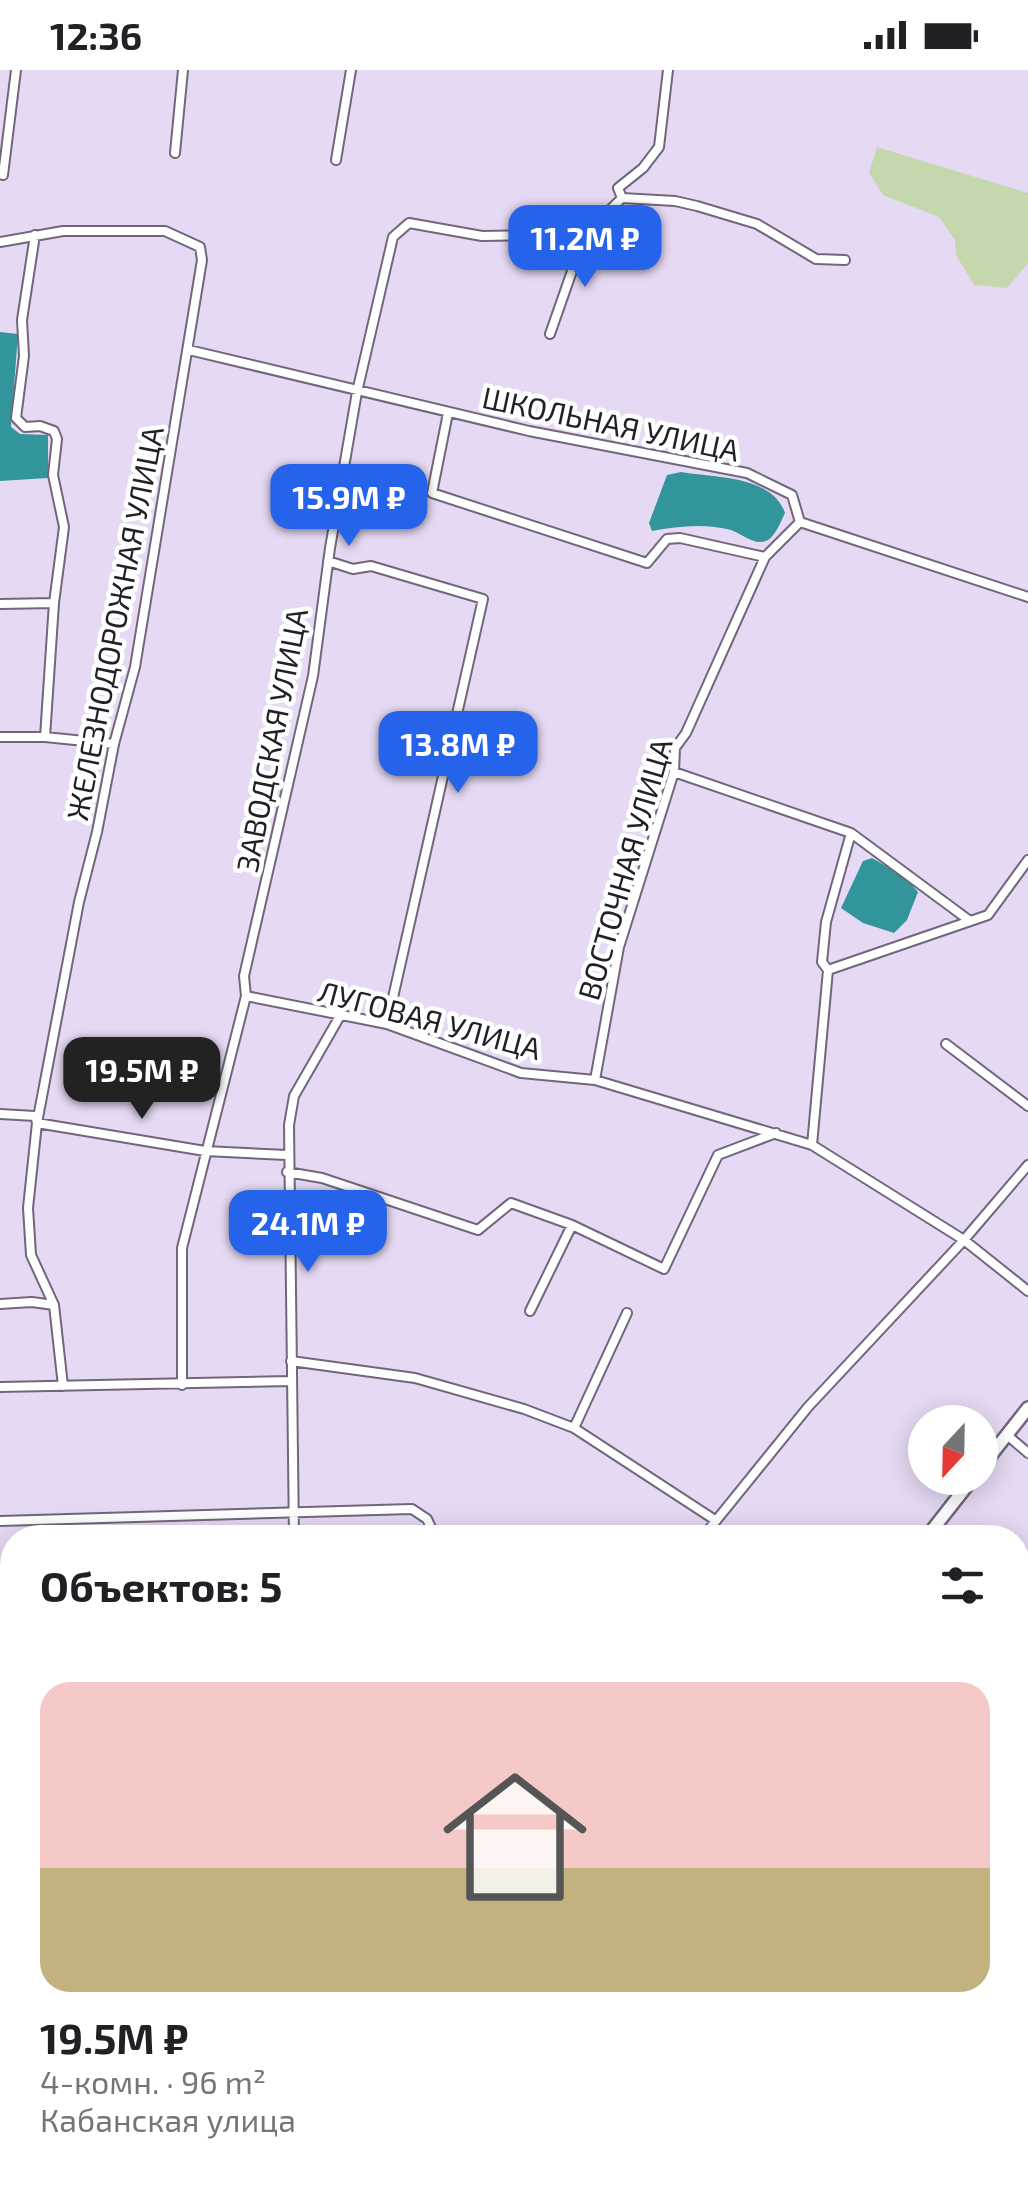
<!DOCTYPE html>
<html lang="ru">
<meta charset="utf-8">
<style>
:root{--surface:#fff;--page:#f6f6f6;--text:#202124;--muted:#757577;--accent:#2563eb}
body{margin:0;font-family:"Exo 2",sans-serif;background:var(--page);color:var(--text);height:100vh;display:flex;flex-direction:column;font-size:38px;white-space:nowrap}
*{box-sizing:border-box;margin:0}
p{font-size:32px;color:var(--muted)}
.icon{flex:none;width:55px;height:55px;fill:none;stroke:currentColor;stroke-width:2;stroke-linecap:round;stroke-linejoin:round}
.map{position:relative;flex:1;overflow:hidden}
.sheet{position:absolute;left:0px;top:1455px;width:1030px;height:672px;display:flex;flex-direction:column;background:var(--surface);border-radius:40px 40px 0 0;box-shadow:0 5px 25px #0003}
.sheet>*{flex:none}
.needle{width:65px;rotate:202deg}
.buttons{position:absolute;left:908px;top:1335px;display:grid;gap:20px}
.buttons a{display:grid;place-items:center;width:90px;height:90px;border-radius:50%;background:var(--surface);box-shadow:0 5px 25px #0003;font-size:50px}
.price{position:absolute;translate:-50% -85px;padding:0 22px;border-radius:20px;background:var(--accent);color:#fff;font-size:32px;line-height:65px;filter:drop-shadow(0 2px 5px #0008)}
.price::after{content:'';position:absolute;left:50%;top:60px;width:30px;height:22px;margin-left:-15px;background:inherit;clip-path:polygon(0 0,100% 0,50% 100%)}
.price.current{background:#222;color:#fff}
ul{padding:0;list-style:none}
li{display:grid;align-content:center;gap:20px;height:530px;padding:0 40px}
li span{display:grid;place-items:center;height:310px;border-radius:30px;color:#555}
li>.icon{margin-inline-start:auto}
span .icon{width:180px;height:180px;fill:#fffc;stroke-width:1}
li b{font-size:42px}
h2{display:flex;justify-content:space-between;align-items:center;height:120px;padding:0 40px;font-size:42px}
.status{display:flex;justify-content:space-between;align-items:center;height:70px;padding:0 50px;background:var(--surface);direction:ltr}
.status svg{height:28px;fill:currentColor}
.map>svg:first-child{display:block}
.green{fill:#c5d8ad}
.water{fill:#33959c}
.lines{fill:none;stroke-linecap:round;stroke-linejoin:round}
.street-casing{stroke:#72667c;stroke-width:12}
.secondary-casing{stroke:#72667c;stroke-width:16}
.street{stroke:#fff;stroke-width:8}
.secondary{stroke:#fff;stroke-width:11}
.labels{text-anchor:middle;dominant-baseline:central;stroke-width:9;stroke-linejoin:round;paint-order:stroke}
.street-label{font-size:30px;fill:#231e27;stroke:#fff}
</style>
<div class="status"><b>12:36</b><svg viewBox="0 0 49 12"><path d="M0 12V9h3v3zM5 12V6h3v6zM10 12V3h3v9zM15 12V0h3v12zM26 1h20v11H26zM47 4h2v5h-2z"/></svg></div>
<div class="map">
<svg width="1028" height="2127" viewBox="0 0 1028 2127">
<rect width="100%" height="100%" fill="#e6d9f3"/>
<!-- green -->
<path class="green" d="M877,77L1028,123V193L1007,218L974,215L956,185L955,170L939,147L883,125L869,103Z"/>
<!-- water -->
<path class="water" d="M0,262L18,264L11,357L20,364L48,365V408L0,411Z
M681,402C715,408 772,405 785,443C781,451 776,465 768,470C755,477 743,464 731,460C706,453 677,456 652,461L649,453L667,405Z
M872,788L905,807L918,822L907,850L894,863L863,853L841,838L863,791Z"/>
<g class="lines">
<defs>
<path id="street" d="M175,83L183,0
M336,90L351,0
M3,105L16,0
M622,128L675,131L697,136L757,154L816,189L845,190
M35,165L22,250L24,286L16,348L25,357L40,356L54,361L57,369L53,405L64,457L54,533L45,667
M0,172L63,161H165L200,177L202,190L135,597L114,674L97,762L79,832L37,1053L28,1138L31,1185L54,1235L32,1232L0,1234
M550,264L585,164
M189,280L529,361L747,403L792,425L800,452
M448,343L432,423L647,493L667,469L680,468L765,487
M800,452L1028,527
M328,491L353,499L371,496L483,529L387,954
M0,534L54,533
M0,667H45L114,674
M674,702L851,763L970,851
M828,900L822,892L826,852L851,763
M246,926L387,954L521,1003L595,1010L812,1075L964,1170L1028,1221
M946,974L1028,1036
M595,1010L619,877L674,702L675,678L686,663L765,487L800,452
M0,1044L35,1046L37,1053L205,1081L287,1085
M812,1075L828,900L988,845L1028,790
M287,1102L322,1108L478,1160L511,1133L572,1155L664,1199L718,1085L776,1063
M54,1235L63,1316
M530,1241L572,1155
M291,1291L415,1308L524,1339L574,1358L715,1450
M182,1315V1178L246,926L244,906L313,606L330,478L357,322L393,167L409,153L482,166L585,164L622,128L618,118L643,98L659,77L668,0
M0,1317L290,1311
M574,1358L627,1243
M1007,1365L1028,1383
M0,1451L412,1439L427,1449L436,1468
M294,1468L289,1055L294,1026L340,946
M702,1468L808,1337L964,1170L1028,1095
M0,1580H12
M1018,1660L1028,1647
M0,1710L12,1709
M1018,1790L1028,1794
M0,1844H12
M1018,1889L1028,1888
M0,1970H12
M0,2095H12
M305,2115V2127"/>
<path id="secondary" d="M980,1399L1028,1338
M926,1468L973,1408
M449,2127L457,2115"/>
</defs>
<!-- street casing -->
<use href="#street" class="street-casing"/>
<!-- secondary casing -->
<use href="#secondary" class="secondary-casing"/>
<!-- street -->
<use href="#street" class="street"/>
<!-- secondary -->
<use href="#secondary" class="secondary"/>
</g>
<g class="labels">
<!-- street labels -->
<g class="street-label">
<text transform="translate(611 353) rotate(12)">ШКОЛЬНАЯ УЛИЦА</text>
<text transform="translate(114 553) rotate(-79)">ЖЕЛЕЗНОДОРОЖНАЯ УЛИЦА</text>
<text transform="translate(271 670) rotate(-79)">ЗАВОДСКАЯ УЛИЦА</text>
<text transform="translate(624 799) rotate(-74)">ВОСТОЧНАЯ УЛИЦА</text>
<text transform="translate(430 949) rotate(15)">ЛУГОВАЯ УЛИЦА</text>
</g>
</g>
</svg>
<div class="buttons">
<a><svg class="needle" viewBox="-14 -14 28 28"><path d="M0-13l5 13h-10z" fill="#e53935"/><path d="M0 13l5-13h-10z" fill="#757577"/></svg></a>
</div>
<b class="price" style="left:585px;top:220px">11.2M ₽</b>
<b class="price" style="left:349px;top:479px">15.9M ₽</b>
<b class="price" style="left:458px;top:726px">13.8M ₽</b>
<b class="price current" style="left:142px;top:1052px">19.5M ₽</b>
<b class="price" style="left:308px;top:1205px">24.1M ₽</b>
<section class="sheet">
<h2>Объектов: 5<svg class="icon" aria-label="filters" viewBox="0 0 24 24"><path d="M4 7h16M4 17h16"/><circle cx="9" cy="7" r="2"/><circle cx="15" cy="17" r="2"/></svg></h2>
<ul>
<li><span style="background:linear-gradient(#f6c9c9 60%,#c2b280 0)"><svg class="icon" aria-label="home" viewBox="0 0 24 24"><path d="M3 11l9-7 9 7M6 9v11h12V9"/></svg></span><div><b>19.5M ₽</b><p>4-комн. · 96 m²</p><p>Кабанская улица</p></div></li>
</ul>
</section>
</div>
